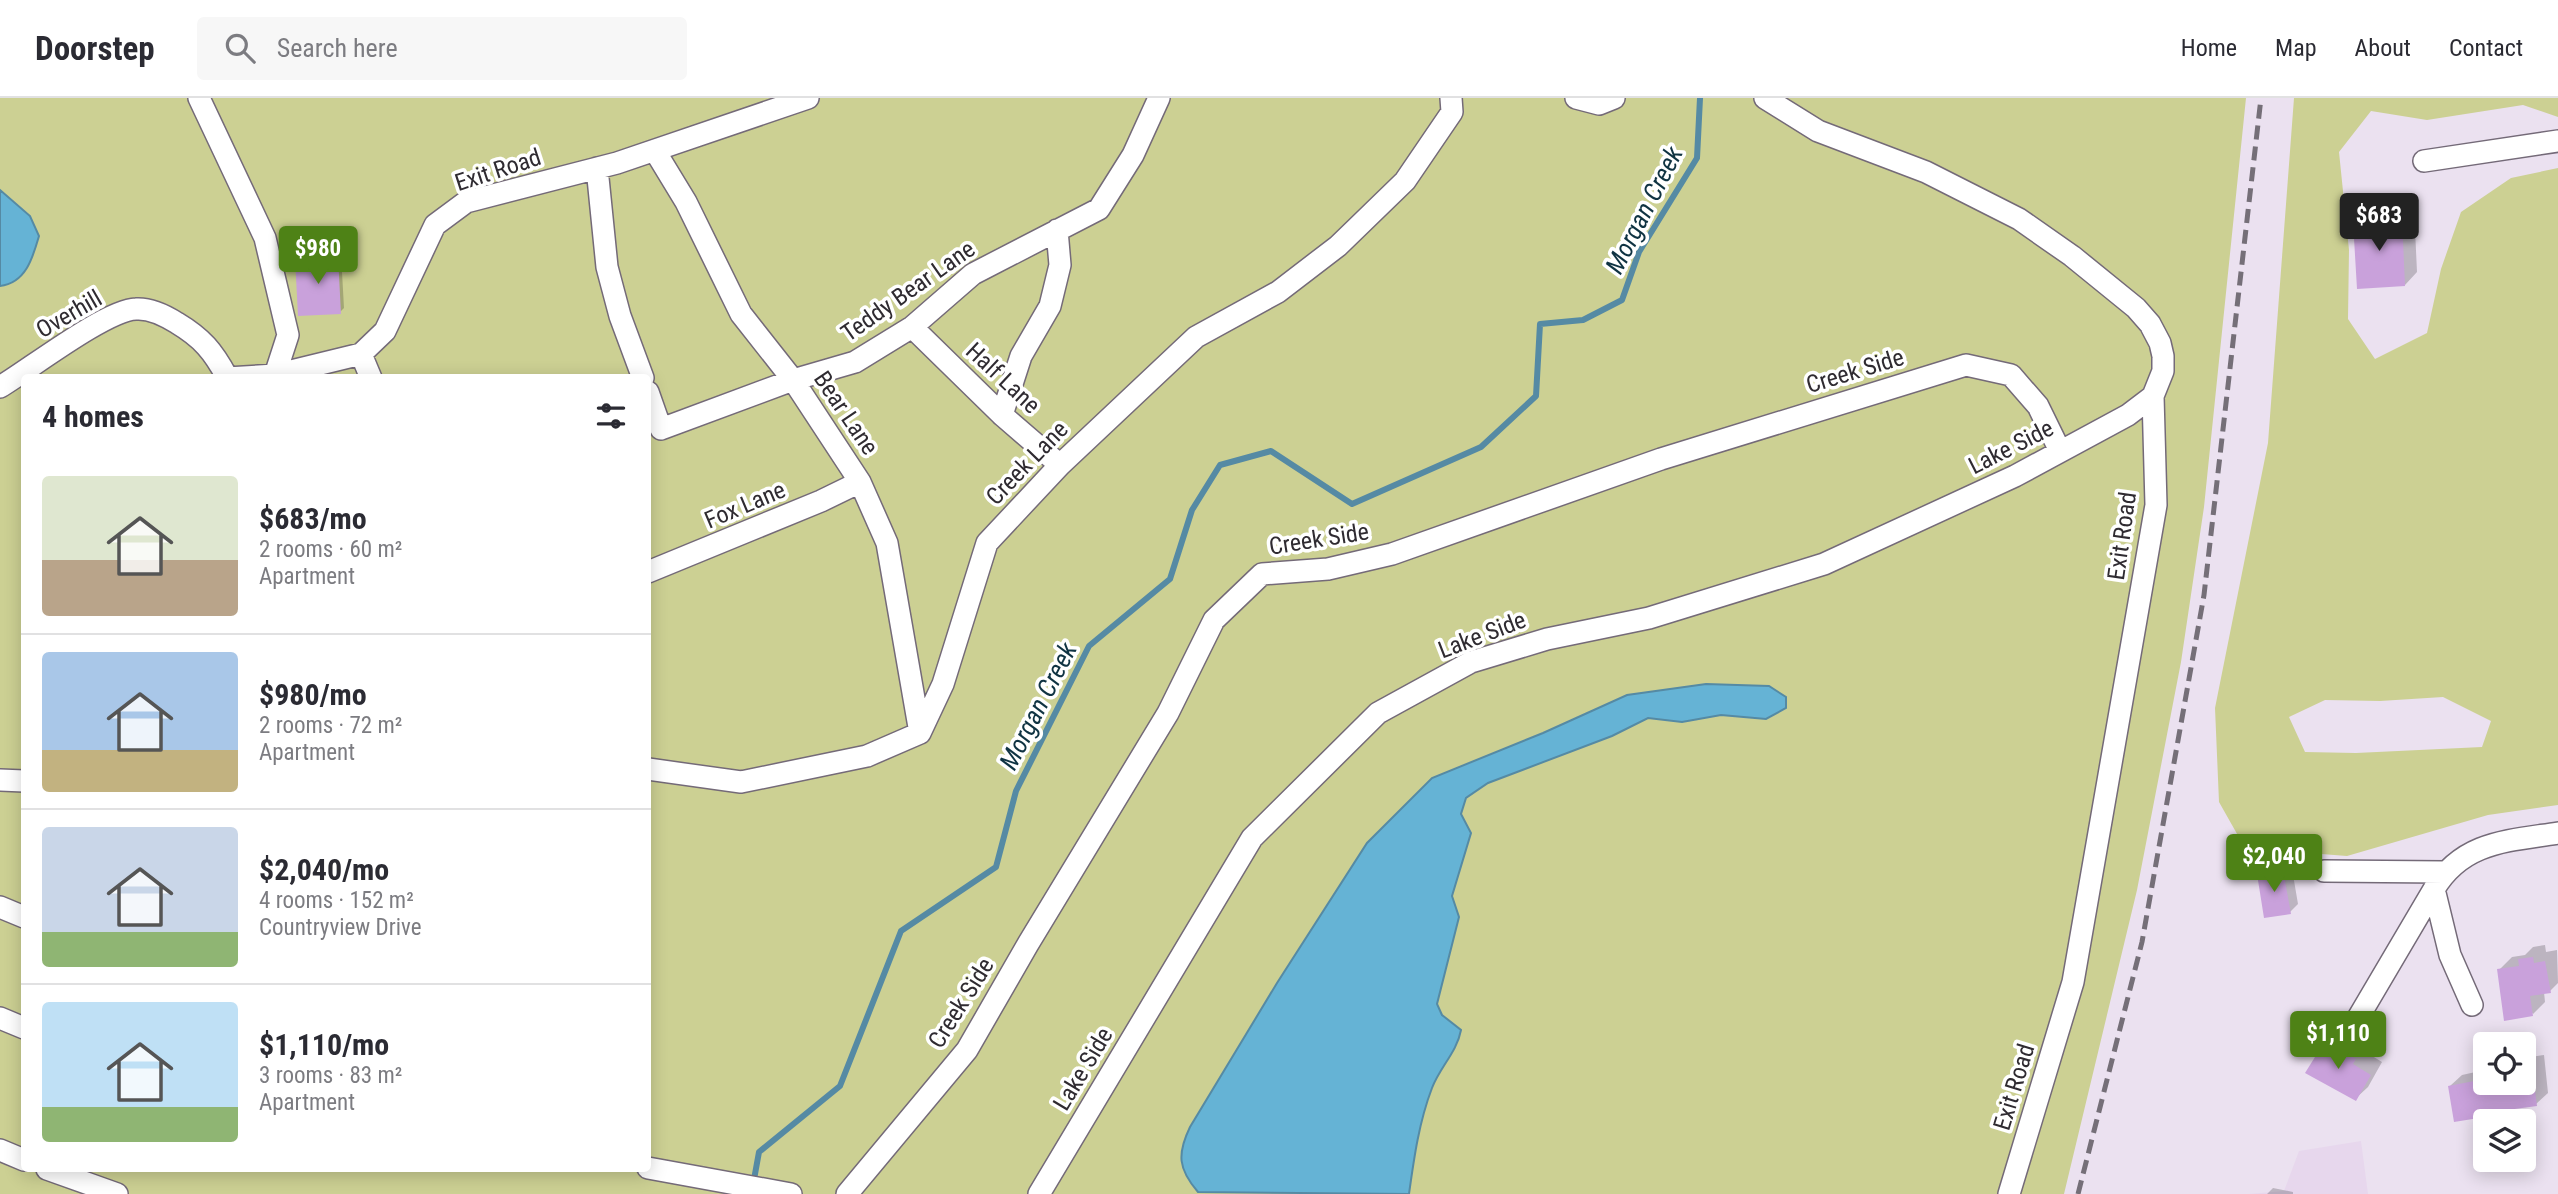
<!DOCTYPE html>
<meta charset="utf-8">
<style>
:root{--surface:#fff;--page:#f7f7f7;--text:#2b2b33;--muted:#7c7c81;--line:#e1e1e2;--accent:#4e8216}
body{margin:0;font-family:"Roboto Condensed",sans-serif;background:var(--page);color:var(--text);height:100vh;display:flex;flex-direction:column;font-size:26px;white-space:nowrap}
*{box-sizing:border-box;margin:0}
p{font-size:23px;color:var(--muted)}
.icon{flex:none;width:38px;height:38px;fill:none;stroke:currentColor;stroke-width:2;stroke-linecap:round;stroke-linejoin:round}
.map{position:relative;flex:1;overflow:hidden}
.panel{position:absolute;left:21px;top:276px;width:630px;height:798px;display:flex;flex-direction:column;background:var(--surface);border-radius:7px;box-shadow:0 4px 18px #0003}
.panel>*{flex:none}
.fabs{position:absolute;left:2473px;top:934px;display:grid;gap:14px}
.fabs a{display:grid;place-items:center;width:63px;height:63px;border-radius:7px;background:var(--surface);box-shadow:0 4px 18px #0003;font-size:35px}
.price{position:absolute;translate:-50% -60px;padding:0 16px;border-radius:7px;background:var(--accent);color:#fff;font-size:23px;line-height:46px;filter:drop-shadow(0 2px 4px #0008)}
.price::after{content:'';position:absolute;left:50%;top:42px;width:21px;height:16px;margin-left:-10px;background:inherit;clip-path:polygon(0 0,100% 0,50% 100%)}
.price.on{background:#222;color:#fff}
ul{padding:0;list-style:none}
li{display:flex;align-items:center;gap:21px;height:175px;padding:0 21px}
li+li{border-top:2px solid var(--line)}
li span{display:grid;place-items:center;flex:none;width:196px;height:140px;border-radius:7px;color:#555}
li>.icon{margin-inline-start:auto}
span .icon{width:84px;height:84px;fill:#fffc;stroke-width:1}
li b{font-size:30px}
h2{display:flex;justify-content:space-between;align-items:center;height:84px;padding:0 21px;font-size:30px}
header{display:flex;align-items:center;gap:42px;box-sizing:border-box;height:98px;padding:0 35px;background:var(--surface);border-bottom:2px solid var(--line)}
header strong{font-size:33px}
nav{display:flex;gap:38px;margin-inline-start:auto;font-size:24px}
.search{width:490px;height:63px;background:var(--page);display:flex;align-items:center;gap:18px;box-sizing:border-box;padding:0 24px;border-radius:7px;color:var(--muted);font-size:26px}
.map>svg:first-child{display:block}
.built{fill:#e7d7ed}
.green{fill:#ccd093;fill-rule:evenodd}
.water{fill:#65b3d5;stroke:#558aa4;stroke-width:2}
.shadow{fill:#0003}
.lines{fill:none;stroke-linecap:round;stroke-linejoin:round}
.stream{stroke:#558aa4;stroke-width:6}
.building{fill:#c9a1db}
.minor-casing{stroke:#746a78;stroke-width:24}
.minor{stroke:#fff;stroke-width:21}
.rail{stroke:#756f78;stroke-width:5;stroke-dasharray:14 7;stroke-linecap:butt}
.labels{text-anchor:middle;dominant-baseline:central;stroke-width:7;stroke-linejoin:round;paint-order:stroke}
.street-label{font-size:24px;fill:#2f2b31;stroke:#fff}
.water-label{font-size:26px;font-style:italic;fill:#0f3342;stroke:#fff}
</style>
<header>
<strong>Doorstep</strong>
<div class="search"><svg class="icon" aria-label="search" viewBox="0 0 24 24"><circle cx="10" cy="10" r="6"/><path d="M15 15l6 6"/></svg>Search here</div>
<nav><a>Home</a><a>Map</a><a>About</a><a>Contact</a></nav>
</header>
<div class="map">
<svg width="2558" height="1096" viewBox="0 0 2558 1096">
<rect width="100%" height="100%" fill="#ebe1f0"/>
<!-- built -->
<path class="built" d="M2361,1043L2368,1096H2249L2284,1093L2299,1053Z"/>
<!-- green -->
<path class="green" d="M0,0H2246L2204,409L2181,564L2137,792L2064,1096H0ZM24,280H648V1071H24Z
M2294,0H2558V19L2523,7L2427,22L2371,13L2339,54L2349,152L2348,221L2375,261L2427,235L2441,171L2461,114L2511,80L2558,70V707L2488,717L2347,758L2245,750L2219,704L2215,610L2268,345ZM2443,599L2491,623L2482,649L2356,655L2305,654L2289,619L2325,602L2380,603Z"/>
<!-- water -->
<path class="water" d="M0,92L30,118L39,138C33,159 26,185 0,188Z
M1706,586L1769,588L1786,599V610L1766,621L1721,617L1682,624L1648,620L1612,638L1488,685L1466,700L1461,716L1471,735L1452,798L1459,819L1437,906L1442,917L1461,932C1457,954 1440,969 1432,990C1419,1024 1414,1060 1409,1096L1198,1094C1178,1071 1177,1056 1190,1029L1277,885L1367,745L1432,680L1543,635L1627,597Z"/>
<!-- shadow -->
<path class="shadow" d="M2414,109L2417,174L2405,187L2355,124L2367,111Z
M341,155L344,210L340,214L297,161L300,157Z
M2291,765L2298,806L2290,814L2259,777L2267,769Z
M2545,847L2546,854L2557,852L2558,885L2550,893L2544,894L2545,904L2533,916L2499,872L2512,859L2525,857L2533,849Z
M2338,931L2367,948L2364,953L2382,964L2368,989L2355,1001L2308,975L2326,944Z
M2544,957L2548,995L2536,1006L2450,988L2462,977L2480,973L2485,968V985H2524V960Z
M2273,1090L2293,1094V1096H2267Z"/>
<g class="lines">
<!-- stream -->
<path class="stream" d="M753,1087L759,1054L840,988L901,833L996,769L1016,693L1089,548L1170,481L1192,412L1220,367L1271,353L1352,406L1481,349L1536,298L1540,226L1583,222L1622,202L1639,154L1697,60L1700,0"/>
</g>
<!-- building -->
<path class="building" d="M2402,120L2405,188L2357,191L2353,123Z
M338,158L341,216L298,218L295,160Z
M2283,772L2291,816L2264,820L2257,776Z
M2533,859L2534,865L2545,863L2551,895L2530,898L2533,918L2504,923L2497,871L2519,868L2518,861Z
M2325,943L2356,961L2353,966L2371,977L2356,1003L2305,975Z
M2485,981V985H2534L2537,1008L2485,1015V1019L2454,1024L2448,988Z"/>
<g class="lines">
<defs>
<path id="minor" d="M199,0L265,140L288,237L275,277
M1576,0L1599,6L1614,0
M1765,0L1818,33L1926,74L2019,121L2072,158L2136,210L2150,226L2160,245L2163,258V273L2153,298L2156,407L2073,884L2009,1096
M655,53L686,104L741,216L793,282L860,384L887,445L920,635
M2424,63L2558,43
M597,70L607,169L620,218L643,280
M912,229L1002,317L1060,367
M361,256L371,280
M227,280L275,277L361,256L385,233L435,127L466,104L617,65L808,0
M0,289C30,271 106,212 136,211C150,210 166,218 177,225C202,240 213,253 227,279
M648,294L661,331L793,282L855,264L912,229L973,176L1099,111L1133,57L1159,0
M1002,317L1021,258L1050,208L1060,167L1057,132
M648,474L821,403L860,384
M648,671L741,684L867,658L920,635L943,586L987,445L1060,367L1196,239L1278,194L1338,148L1405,83L1452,14L1451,0
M0,682L24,683
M2324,773L2444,774
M0,809L24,819
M2472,907L2450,857L2434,791C2463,743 2508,743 2558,735
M0,920L24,930
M2355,925L2434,791
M0,1052L24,1062
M648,1070L791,1096
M47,1071L117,1096
M847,1096L967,952L1028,846L1168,615L1214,522L1262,476L1328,471L1392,456L1661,361L1966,267L2011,277L2038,308L2060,353
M1039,1096L1252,740L1378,615L1471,564L1547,541L1649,520L1824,466L2015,378L2128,317L2153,298"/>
</defs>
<!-- minor casing -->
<use href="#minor" class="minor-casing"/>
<!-- minor -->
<use href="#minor" class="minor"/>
<!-- rail -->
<path class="rail" d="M2078,1096L2142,844L2204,497L2261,0"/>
</g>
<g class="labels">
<!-- street labels -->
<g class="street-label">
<text transform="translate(498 72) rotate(-18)">Exit Road</text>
<text transform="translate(908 193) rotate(-35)">Teddy Bear Lane</text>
<text transform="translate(69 216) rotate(-30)">Overhill</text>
<text transform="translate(1855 273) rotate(-17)">Creek Side</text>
<text transform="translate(1003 280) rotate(43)">Half Lane</text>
<text transform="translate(846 315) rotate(56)">Bear Lane</text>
<text transform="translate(2011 349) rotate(-27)">Lake Side</text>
<text transform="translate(1027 365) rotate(-46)">Creek Lane</text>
<text transform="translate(745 407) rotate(-23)">Fox Lane</text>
<text transform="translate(2122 438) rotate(-82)">Exit Road</text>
<text transform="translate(1319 441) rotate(-9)">Creek Side</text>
<text transform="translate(1482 537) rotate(-21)">Lake Side</text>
<text transform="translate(961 905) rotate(-58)">Creek Side</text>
<text transform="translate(1083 971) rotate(-59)">Lake Side</text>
<text transform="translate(2014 989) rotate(-73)">Exit Road</text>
</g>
<!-- water labels -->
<g class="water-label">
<text transform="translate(1644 112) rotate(-63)">Morgan Creek</text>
<text transform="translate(1038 608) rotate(-63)">Morgan Creek</text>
</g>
</g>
</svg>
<div class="fabs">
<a><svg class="icon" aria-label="locate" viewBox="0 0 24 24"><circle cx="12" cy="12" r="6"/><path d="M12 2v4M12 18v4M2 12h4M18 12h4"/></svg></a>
<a><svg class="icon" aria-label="layers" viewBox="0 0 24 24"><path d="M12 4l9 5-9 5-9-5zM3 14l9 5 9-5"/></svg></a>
</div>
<b class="price on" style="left:2379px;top:155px">$683</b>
<b class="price" style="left:318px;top:188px">$980</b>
<b class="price" style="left:2274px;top:796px">$2,040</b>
<b class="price" style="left:2338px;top:973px">$1,110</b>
<section class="panel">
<h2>4 homes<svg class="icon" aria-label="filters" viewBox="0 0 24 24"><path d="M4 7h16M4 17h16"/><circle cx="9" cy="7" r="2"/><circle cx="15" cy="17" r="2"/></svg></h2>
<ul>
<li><span style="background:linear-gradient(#dfe7d0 60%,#b9a48a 0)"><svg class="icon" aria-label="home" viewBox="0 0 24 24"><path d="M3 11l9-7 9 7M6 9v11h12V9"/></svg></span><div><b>$683/mo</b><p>2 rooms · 60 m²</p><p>Apartment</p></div></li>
<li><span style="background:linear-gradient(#a9c7e8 70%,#c2b280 0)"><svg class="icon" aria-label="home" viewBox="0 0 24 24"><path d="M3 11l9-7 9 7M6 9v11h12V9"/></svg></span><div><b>$980/mo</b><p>2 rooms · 72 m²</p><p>Apartment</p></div></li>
<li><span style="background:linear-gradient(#c9d6e8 75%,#8fb573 0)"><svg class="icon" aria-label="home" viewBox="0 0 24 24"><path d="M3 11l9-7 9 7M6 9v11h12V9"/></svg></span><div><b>$2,040/mo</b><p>4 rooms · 152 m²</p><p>Countryview Drive</p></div></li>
<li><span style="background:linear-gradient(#bfe0f5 75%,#8fb573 0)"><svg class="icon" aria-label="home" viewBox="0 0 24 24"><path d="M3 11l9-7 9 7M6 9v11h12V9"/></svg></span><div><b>$1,110/mo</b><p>3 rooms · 83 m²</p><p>Apartment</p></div></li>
</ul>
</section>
</div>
